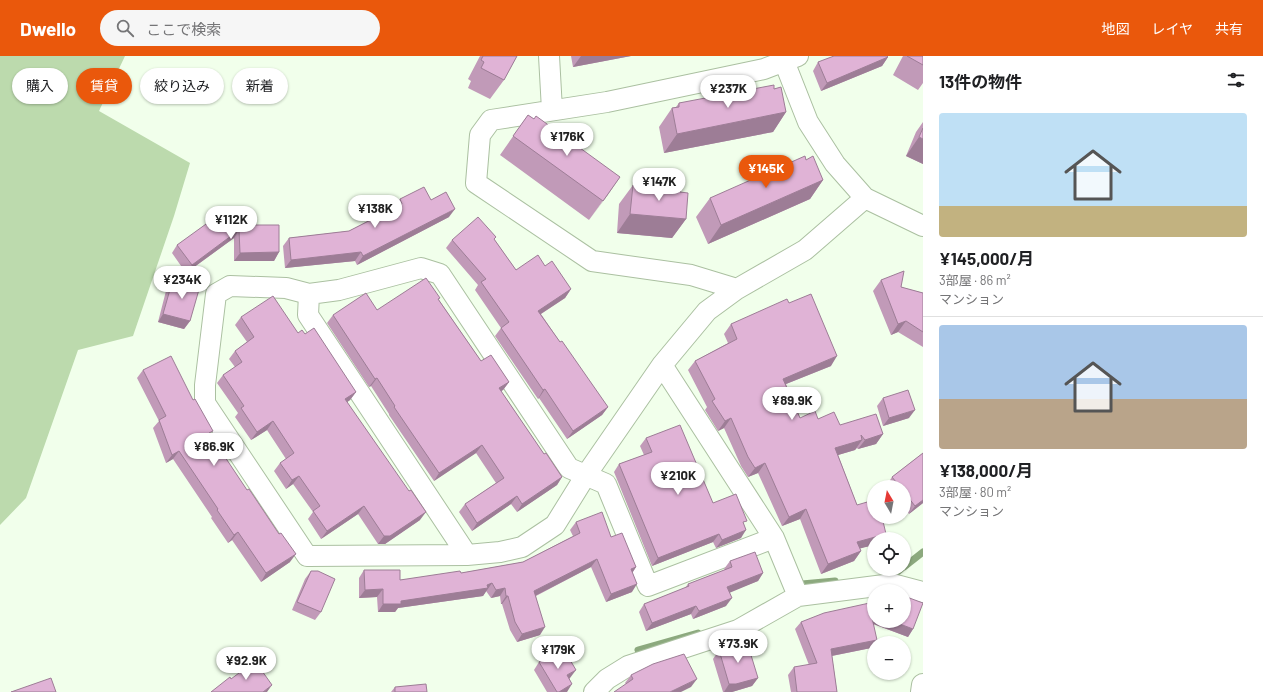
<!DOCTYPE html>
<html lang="ja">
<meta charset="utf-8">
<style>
:root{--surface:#fff;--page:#f6f6f6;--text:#202124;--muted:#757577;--line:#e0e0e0;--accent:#ea580c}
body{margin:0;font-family:Barlow,"Noto Sans JP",sans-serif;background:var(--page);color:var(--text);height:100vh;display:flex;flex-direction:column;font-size:15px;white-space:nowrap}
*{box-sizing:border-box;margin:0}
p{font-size:13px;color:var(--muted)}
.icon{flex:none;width:22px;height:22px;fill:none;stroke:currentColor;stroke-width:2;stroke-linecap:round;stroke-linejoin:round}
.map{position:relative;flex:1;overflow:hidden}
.side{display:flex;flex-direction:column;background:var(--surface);width:340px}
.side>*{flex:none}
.banner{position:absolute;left:12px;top:12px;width:380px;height:36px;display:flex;gap:8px}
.needle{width:26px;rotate:350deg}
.fabs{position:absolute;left:867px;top:424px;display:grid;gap:8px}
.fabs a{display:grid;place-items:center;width:44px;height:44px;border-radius:50%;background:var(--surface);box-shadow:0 1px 3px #0004;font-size:20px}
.price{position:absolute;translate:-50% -34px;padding:0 9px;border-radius:14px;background:#fff;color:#222;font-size:13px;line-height:26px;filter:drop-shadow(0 1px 2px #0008)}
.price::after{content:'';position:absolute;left:50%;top:24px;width:12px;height:9px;margin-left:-6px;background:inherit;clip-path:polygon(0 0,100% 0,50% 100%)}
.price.on{background:var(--accent);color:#fff}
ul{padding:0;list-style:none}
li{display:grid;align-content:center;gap:8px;height:212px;padding:0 16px}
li+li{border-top:1px solid var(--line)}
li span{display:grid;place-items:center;height:124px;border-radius:4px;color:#555}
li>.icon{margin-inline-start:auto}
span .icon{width:72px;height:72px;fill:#fffc;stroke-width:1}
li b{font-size:17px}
h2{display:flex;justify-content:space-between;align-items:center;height:48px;padding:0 16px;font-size:17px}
.tag{padding:0 14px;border-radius:18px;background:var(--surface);box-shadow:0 1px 3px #0004;font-size:14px;line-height:36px}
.tag.on{background:var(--accent);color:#fff}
header{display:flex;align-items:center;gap:24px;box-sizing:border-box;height:56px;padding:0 20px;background:var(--accent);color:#fff}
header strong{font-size:19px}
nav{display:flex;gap:22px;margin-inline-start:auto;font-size:14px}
.search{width:280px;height:36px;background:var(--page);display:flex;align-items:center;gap:10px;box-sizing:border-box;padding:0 14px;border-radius:22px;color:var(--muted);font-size:15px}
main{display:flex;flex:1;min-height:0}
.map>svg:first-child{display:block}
.green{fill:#bcdaad}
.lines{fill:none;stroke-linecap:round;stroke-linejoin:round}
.stream{stroke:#8ca97e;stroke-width:7}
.minor-casing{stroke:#abc0a1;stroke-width:22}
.secondary-casing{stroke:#abc0a1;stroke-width:24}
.minor{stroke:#fff;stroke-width:20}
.secondary{stroke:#fff;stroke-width:22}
.wall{fill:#c19ab8}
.shaded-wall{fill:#9d7d96}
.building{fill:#e0b3d6;stroke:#9d7d96}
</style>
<header>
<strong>Dwello</strong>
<div class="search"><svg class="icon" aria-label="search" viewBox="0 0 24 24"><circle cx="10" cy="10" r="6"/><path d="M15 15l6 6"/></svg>ここで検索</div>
<nav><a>地図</a><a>レイヤ</a><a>共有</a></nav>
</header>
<main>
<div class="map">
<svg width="923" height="636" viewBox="0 0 923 636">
<rect width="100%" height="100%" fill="#f1ffeb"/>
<!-- green -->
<path class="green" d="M0,0H125L99,55L190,107L174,160L133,280L78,294L26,442L0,469Z"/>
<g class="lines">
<!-- stream -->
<path class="stream" d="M904,511L923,496
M886,521H891L901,513
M802,528L835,525
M638,594L698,577"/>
<defs>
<path id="minor" d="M549,0L552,54
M782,0L808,66L835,108L865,142L923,170
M737,233L691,219L592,205L476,127L480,79L491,64L607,46L764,13L798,0
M309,238L308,259L467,499
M662,309L774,482L798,540
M774,482L648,530L606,428L569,412L440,218L421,212L339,234L309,238L286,232L230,230L216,238L205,329V347L307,500L467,499L500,496L522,491L555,469L586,419L662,309L707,255L737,233L805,194L865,142
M594,636L607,623L628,610L738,574L798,540L892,528L923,536"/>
<path id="secondary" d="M922,636L923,629"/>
</defs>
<!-- minor casing -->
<use href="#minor" class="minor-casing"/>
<!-- secondary casing -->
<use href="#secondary" class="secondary-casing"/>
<!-- minor -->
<use href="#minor" class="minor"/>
<!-- secondary -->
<use href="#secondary" class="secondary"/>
</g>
<!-- wall -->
<path class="wall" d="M480,0H517L504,24L490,43L468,32L471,25L468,23Z
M571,0H631L573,11Z
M903,0H923V27L918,34L893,19Z
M888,1L882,10L821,35L813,15L818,6Z
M774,33L786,56L773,76L664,97L659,71L672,52L676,51L679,47Z
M528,59L620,121L589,164L500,99Z
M923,66V108L906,100L916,76Z
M806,104L823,124L810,143L708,188L696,161L710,142Z
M633,129L680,136L686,163L672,182L617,177L619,148Z
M400,143L431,144L449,161L357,209L355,205L285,212L283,190L289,182L349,175L394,151Z
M218,169H279V196L274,205H234V182L186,217L172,197L177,189Z
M496,181L494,183L516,214L545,210L571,233L565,242L541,258L560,286L608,351L602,359L567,383L539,342L538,343L495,280L501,272L475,234L478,229L446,192L452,184Z
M173,223L190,265L184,273L158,266L167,231Z
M881,224L901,231L923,237V291L898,276L891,279L873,235Z
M439,244L481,305L509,326L503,334L501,335L544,398L562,421L557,429L517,456L511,448L472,475L459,456L465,448L496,427L476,397L434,425L389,359V358L371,330L369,331L327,267L333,259L377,254Z
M789,247L831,310L786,328L800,362L818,363L840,369L883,378L876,388L858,393L857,392L855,394L838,399L857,449L886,478L883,483H874V489L860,492L861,495L854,505L821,518L800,463L782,470L758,417L748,421L741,410L724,372L718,375L705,354L707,351L688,314L695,305L728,287L724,278L731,268Z
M241,261L298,277L305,278L356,336L350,344L347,346L420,464L385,488H378L358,458L321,483L308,463L313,456L293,428L286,433L274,415L280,407L286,403L267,374L251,384L235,361L238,357L217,327L223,319L235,311L229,303L235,295L247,286L235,269Z
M143,314L210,379L290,506L261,526L232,484L228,487L211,462L212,461L173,403L166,407L153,372L159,365L137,322Z
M883,342L909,362L883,370L877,350Z
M646,382L713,447L744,469L741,482L716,492L713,486L652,510L614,416L619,408L644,399L640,390Z
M923,397V447L909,458L904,451V431H888L887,429L892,421Z
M576,466L611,481L636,511L632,517V536L606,546L591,511L536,540L540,579L517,586L510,574L502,548H501L500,540L491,542L486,535L483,540L398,552L395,556H378L377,541L359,542V522L364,514L400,524L461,517L523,506L573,480L570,474Z
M730,505L763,517L758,525L729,536L726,550L693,563L691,558L646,575L639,556L644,548L685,532L688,528L725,514L724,513Z
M311,515L321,556L315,564L292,554L305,523Z
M874,546L913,573L908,581L873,568L875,587L871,592L832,600L837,636H791L788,619L794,611L809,609L795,573L801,566Z
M719,594L758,622L752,630L732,636H723L713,603Z
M539,606L570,622L569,623L567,636H547L534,614Z
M631,619L691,631L626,628L625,627Z
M395,631L427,636H391Z"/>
<!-- shaded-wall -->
<path class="shaded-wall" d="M581,0H631L573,11Z
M888,1L882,10L821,35L827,27Z
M786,56L773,76L664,97L677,78Z
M919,81L923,83V108L906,100Z
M620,121L607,140L589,164L603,145Z
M823,124L810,143L708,188L721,169Z
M455,153L449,161L357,209L363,200Z
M630,158L686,163L672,182L617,177Z
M239,174L234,182L186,217L192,209Z
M279,196L274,205H234L240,197Z
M361,196L355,205L285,212L291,204Z
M571,233L565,242L533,263L538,255Z
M163,258L190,265L184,273L158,266Z
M906,265L898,276L891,279L898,268Z
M837,300L831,310L776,332L783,323Z
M377,322L371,330L369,331L375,323Z
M509,326L503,334L493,340L499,332Z
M545,333L539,342L538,343L543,334Z
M356,336L350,344L339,352L345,343Z
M608,351L602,359L567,383L573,375Z
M915,354L909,362L883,370L889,362Z
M731,362L724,372L718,375L725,365Z
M273,365L267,374L251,384L257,376Z
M883,378L876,388L858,393L865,384Z
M862,384L855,394L828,402L835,392Z
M482,389L476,397L434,425L439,417Z
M179,395L173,403L166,407L172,399Z
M765,407L758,417L748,421L755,412Z
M299,420L293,428L286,433L292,424Z
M562,421L557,429L517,456L522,448Z
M517,440L511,448L472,475L477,467Z
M923,444V447L909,458L915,450Z
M364,450L358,458L321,483L327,475Z
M806,453L800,463L782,470L789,461Z
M426,456L420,464L385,488H378L384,480Z
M746,474L741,482L716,492L722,484Z
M238,476L232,484L228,487L234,479Z
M719,478L713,486L652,510L658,502Z
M886,478L883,483H874V489L850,495L857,486Z
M861,495L854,505L821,518L828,508Z
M296,498L290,506L261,526L266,517Z
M597,503L591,511L529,543L534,535Z
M636,511L631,519V513Z
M763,517L758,525L722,540L727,531Z
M492,527L483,540L398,552L395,556H378L383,548L487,529Z
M637,528L632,536L606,546L611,538Z
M505,532L500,540L491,542L496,534Z
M383,533L377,541L359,542L365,534Z
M506,540H508L502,548H501Z
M732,542L726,550L693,563L699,555Z
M696,550L691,558L646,575L652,567Z
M871,557L874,558V565H892L913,573L908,581L866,565Z
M545,571L540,579L517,586L522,578Z
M877,584L875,587H874L871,592L826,601L831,593Z
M576,614L570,622L562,627L567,619Z
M758,622L752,630L732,636H724L729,628Z
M697,623L691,631L681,636H670Z
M572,628L567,636H559Z
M272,629L267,636H263Z"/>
<!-- building -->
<path class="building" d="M483,0H517L504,24L481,12L484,6L481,4Z
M834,0H887L888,1L827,27L818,6Z
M907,0H923V9Z
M774,29V33L781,31L786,56L677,78L672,52L679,51V47Z
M528,59L534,63L536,60L620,121L603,145L513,80Z
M923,72V83L919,81Z
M805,100L806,104L813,100L823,124L721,169L710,142Z
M633,129L681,133L680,136L688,137L686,163L630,158Z
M424,131L431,144L446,136L455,153L363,200L361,196L291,204L289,182L349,175L402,148L400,143Z
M478,161L496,181L494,183L516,214L538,199L545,210L552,205L571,233L538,255L560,286L562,285L608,351L573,375L545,333L543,334L501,272L509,266L481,226L486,223L452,184Z
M213,163L218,169H279V196L240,197L239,174L192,209L177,189Z
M904,215L901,231L923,237V276L906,265L898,268L881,224Z
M426,222L440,242L438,243L481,305L491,299L509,326L499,332L544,398L546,397L562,421L522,448L517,440L477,467L465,448L504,422L482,389L439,417L394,351L395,350L377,322L375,323L333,259L366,237L377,254Z
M173,223L200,230L190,265L163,258Z
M811,238L837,300L783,323L800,362L815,355L818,363L834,356L840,369L876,358L883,378L865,384L861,379L862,384L835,392L857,449L874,444V461H882L886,478L857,486L861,495L828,508L806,453L789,461L765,407L755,412L748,401L731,362L725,365L712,345L715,343L695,305L737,283L731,268L787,243L789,247Z
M273,240L298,277L302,274L305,278L314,272L356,336L345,343L409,435L411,434L426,456L390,480H384L364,450L327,475L313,455L320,450L299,420L292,424L280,407L294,397L273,365L257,376L241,352L244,350L223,319L242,306L235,295L254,281L241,261Z
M171,300L193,344L195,343L213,375L209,377L247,434L249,433L279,478L281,477L296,498L266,517L238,476L234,479L217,454L218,453L179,395L172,399L159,364L166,360L143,314Z
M908,334L915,354L889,362L883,342Z
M680,369L713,447L736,438L747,465L743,466L746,474L722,484L719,478L658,502L619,408L652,396L646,382Z
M923,397V444L915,450L904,436V431H900L892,421Z
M602,456L611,481L622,477L636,511L631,513L637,528L611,538L597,503L534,535L545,571L522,578L515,566L508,540H506L505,532L496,534L492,527L487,529L488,532L401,545V548H383V533L365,534L364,514H400V524L460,515L461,517L523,506L580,477L576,466Z
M755,496L763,517L727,531L732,542L699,555L696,550L652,567L644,548L689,530L688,528L732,511L730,505Z
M311,515H318L335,523L321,556L297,546Z
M904,540L923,547L913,573L892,565H904Z
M874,546V558L871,557L877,584L831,593L837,636H797L794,611L817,607L801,566L824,557Z
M747,586L758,622L736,628H729L719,594Z
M563,592L576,614L567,619L572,628L559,636H557L539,606Z
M684,598L697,623L670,636H614L633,623L631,619L653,608Z
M255,605L272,629L263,636H211L230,621L231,623Z
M51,622L56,636H11Z
M426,628L427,636H395V631Z"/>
</svg>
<div class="fabs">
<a><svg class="needle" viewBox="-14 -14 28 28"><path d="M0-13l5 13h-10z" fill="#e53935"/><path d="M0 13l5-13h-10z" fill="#757577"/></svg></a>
<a><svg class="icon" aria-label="locate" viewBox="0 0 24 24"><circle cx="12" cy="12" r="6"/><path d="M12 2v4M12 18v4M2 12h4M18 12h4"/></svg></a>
<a>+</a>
<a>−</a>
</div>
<b class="price" style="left:728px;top:53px">¥237K</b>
<b class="price" style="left:567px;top:101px">¥176K</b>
<b class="price on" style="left:766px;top:133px">¥145K</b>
<b class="price" style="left:659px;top:146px">¥147K</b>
<b class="price" style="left:375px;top:173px">¥138K</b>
<b class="price" style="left:231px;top:184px">¥112K</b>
<b class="price" style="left:182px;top:244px">¥234K</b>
<b class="price" style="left:792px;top:365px">¥89.9K</b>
<b class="price" style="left:214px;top:411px">¥86.9K</b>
<b class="price" style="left:678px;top:440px">¥210K</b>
<b class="price" style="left:738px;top:608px">¥73.9K</b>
<b class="price" style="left:558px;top:614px">¥179K</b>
<b class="price" style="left:246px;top:625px">¥92.9K</b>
<div class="banner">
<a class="tag">購入</a>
<a class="tag on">賃貸</a>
<a class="tag">絞り込み</a>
<a class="tag">新着</a>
</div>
</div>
<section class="side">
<h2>13件の物件<svg class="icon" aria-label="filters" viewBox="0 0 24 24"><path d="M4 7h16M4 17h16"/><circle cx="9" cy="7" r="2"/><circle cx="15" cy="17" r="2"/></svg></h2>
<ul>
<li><span style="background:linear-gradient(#bfe0f5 75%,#c2b280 0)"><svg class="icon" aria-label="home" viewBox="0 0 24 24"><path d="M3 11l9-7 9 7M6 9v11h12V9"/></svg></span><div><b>¥145,000/月</b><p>3部屋 · 86 m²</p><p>マンション</p></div></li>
<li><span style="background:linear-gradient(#a9c7e8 60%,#b9a48a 0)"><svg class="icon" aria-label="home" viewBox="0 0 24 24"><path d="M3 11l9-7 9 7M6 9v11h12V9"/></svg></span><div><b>¥138,000/月</b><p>3部屋 · 80 m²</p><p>マンション</p></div></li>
</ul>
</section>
</main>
